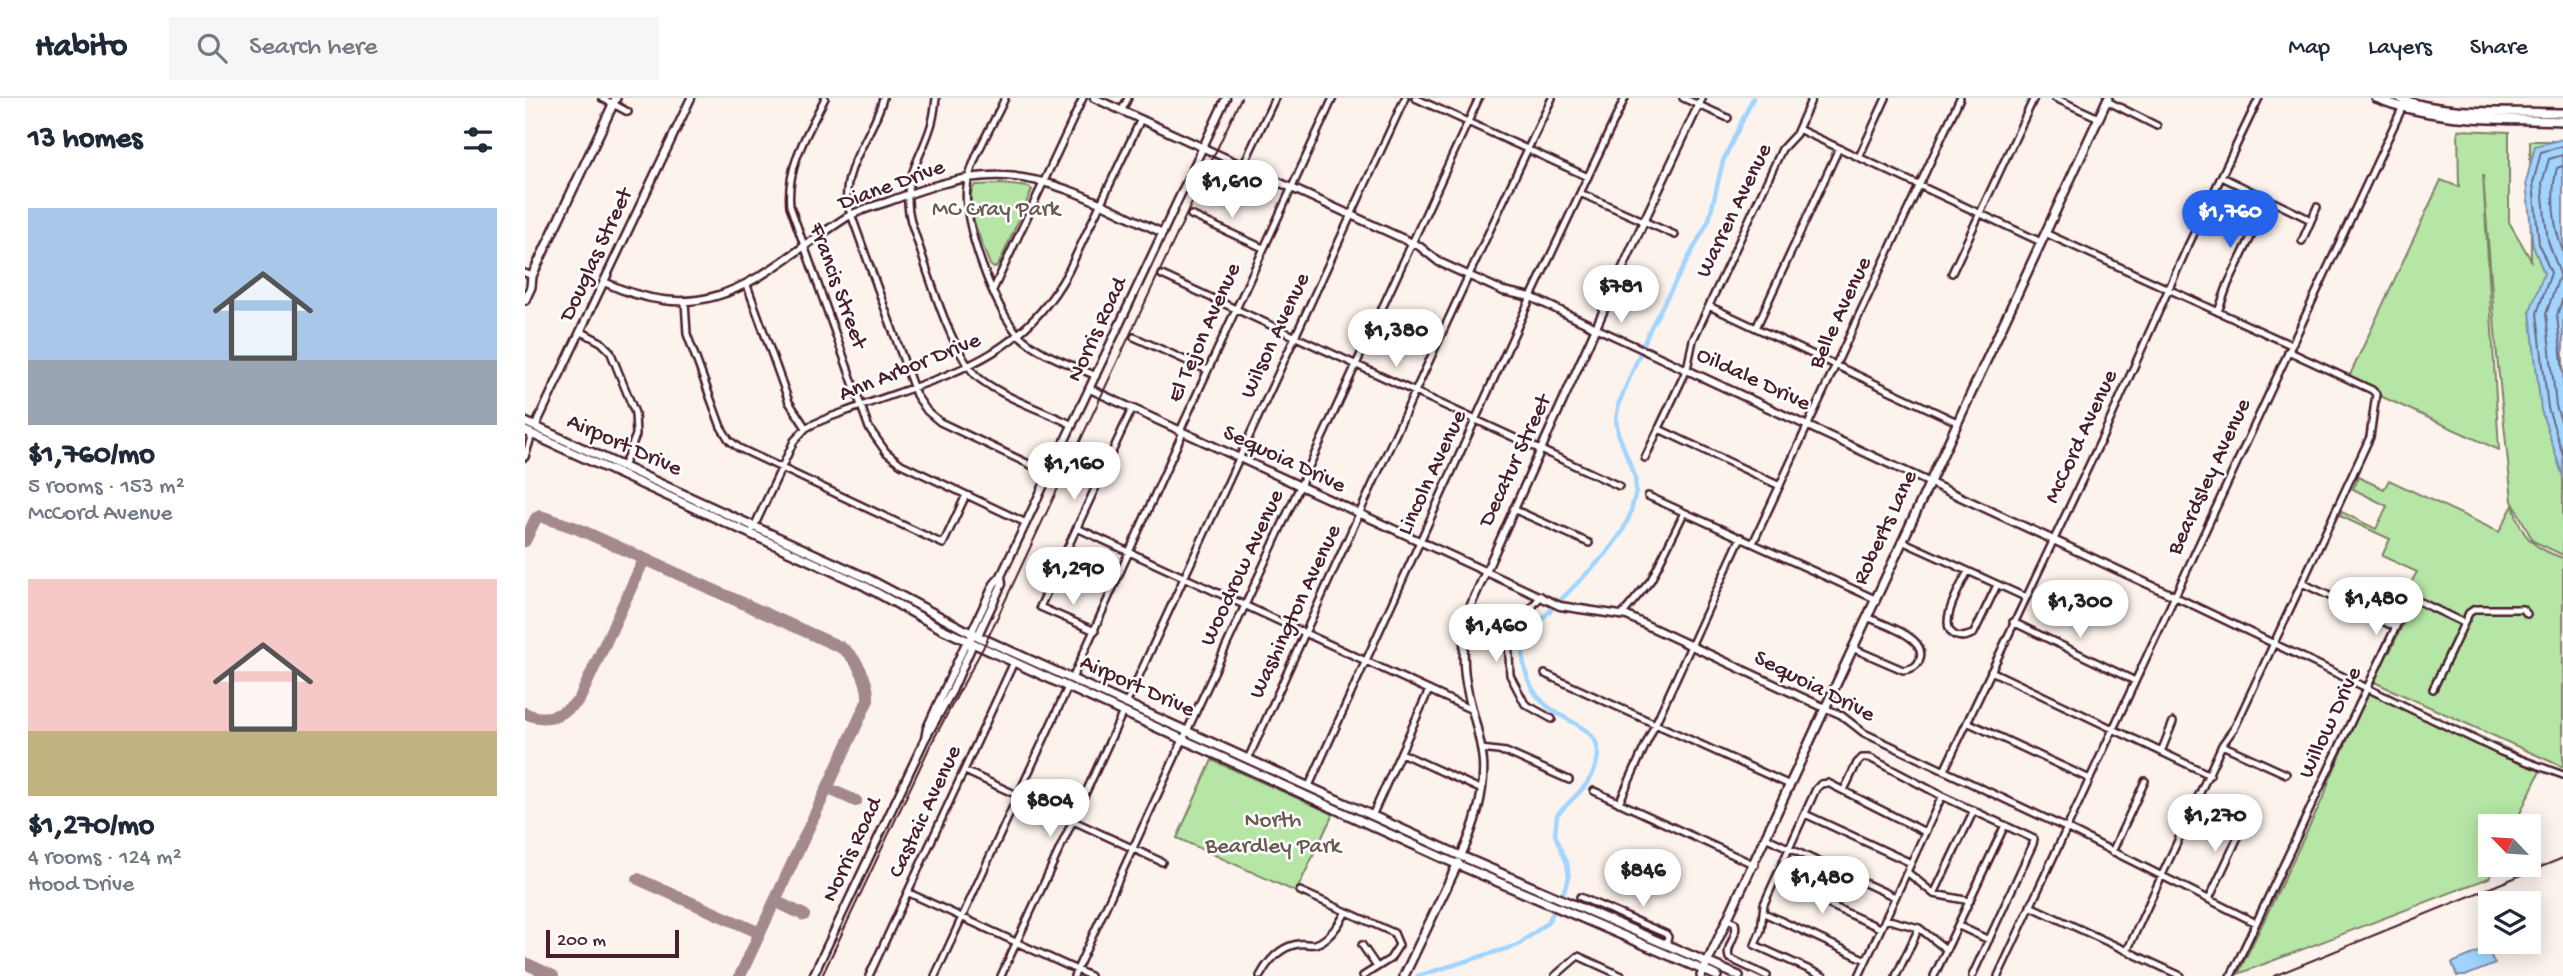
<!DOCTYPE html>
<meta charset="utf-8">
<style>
:root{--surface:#fff;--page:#f6f6f7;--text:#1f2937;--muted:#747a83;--line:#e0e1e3;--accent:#2563eb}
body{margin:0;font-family:"Gochi Hand",sans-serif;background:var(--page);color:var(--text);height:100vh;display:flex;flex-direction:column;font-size:26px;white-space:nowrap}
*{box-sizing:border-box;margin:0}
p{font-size:23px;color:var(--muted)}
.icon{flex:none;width:38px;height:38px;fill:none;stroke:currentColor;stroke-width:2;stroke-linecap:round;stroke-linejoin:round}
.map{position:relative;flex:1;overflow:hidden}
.drawer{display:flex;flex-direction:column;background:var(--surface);width:525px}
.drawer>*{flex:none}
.needle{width:46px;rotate:295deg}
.fabs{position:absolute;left:1953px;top:716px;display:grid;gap:14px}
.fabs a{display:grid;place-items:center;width:63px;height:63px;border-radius:0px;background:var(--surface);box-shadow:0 4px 18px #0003;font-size:35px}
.scale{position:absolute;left:21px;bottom:18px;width:133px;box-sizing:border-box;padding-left:7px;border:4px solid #4a1f2b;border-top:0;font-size:19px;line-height:24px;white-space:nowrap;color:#4a1f2b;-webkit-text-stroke:5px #fff;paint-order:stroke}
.price{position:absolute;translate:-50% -60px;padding:0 16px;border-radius:24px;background:#fff;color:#222;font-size:23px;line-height:46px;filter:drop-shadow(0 2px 4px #0008)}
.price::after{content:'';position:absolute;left:50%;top:42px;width:21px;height:16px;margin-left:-10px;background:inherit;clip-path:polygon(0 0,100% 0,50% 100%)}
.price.current{background:var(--accent);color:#fff}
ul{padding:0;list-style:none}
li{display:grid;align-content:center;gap:14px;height:371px;padding:0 28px}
li span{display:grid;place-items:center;height:217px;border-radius:0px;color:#555}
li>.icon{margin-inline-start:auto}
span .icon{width:126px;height:126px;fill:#fffc;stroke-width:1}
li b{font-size:30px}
h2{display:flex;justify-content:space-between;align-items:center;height:84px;padding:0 28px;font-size:30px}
header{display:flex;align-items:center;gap:42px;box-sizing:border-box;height:98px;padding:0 35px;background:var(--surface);border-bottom:2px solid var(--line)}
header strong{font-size:33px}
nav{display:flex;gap:38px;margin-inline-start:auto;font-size:24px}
.search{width:490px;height:63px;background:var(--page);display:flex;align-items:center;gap:18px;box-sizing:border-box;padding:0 24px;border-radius:0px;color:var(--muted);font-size:26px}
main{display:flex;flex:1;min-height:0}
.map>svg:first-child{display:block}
.green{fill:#b5e6a6;stroke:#808268;stroke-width:2}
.water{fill:#a1d5ff;stroke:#7e8caa;stroke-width:2}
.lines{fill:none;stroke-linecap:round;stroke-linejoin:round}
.shore{stroke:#6d6880;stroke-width:2}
.canal{stroke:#a1d5ff;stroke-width:4.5}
.taxiway{stroke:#a4898c;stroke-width:12}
.minor-casing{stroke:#4a1f2b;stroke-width:10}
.tertiary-casing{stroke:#4a1f2b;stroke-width:11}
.secondary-casing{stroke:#4a1f2b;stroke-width:12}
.minor{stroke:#fff;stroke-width:5}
.tertiary{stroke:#fff;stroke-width:6}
.secondary{stroke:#fff;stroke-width:7}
.rail{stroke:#4a1f2b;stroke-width:2}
.labels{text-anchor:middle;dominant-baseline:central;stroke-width:5;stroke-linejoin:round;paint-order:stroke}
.street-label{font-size:23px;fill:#4a1f2b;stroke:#fff}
.park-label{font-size:23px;fill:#6a5b50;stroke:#fff}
</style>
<header>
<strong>Habito</strong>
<div class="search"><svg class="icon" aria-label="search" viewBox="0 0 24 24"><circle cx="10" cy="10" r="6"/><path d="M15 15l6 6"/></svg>Search here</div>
<nav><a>Map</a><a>Layers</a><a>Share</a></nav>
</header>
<main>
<section class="drawer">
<h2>13 homes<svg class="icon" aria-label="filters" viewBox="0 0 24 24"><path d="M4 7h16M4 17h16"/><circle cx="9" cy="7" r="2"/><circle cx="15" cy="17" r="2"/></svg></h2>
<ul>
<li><span style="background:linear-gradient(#a9c7e8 70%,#9aa5b1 0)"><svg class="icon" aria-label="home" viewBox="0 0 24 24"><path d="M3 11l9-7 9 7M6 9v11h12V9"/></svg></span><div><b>$1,760/mo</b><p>5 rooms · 153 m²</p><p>McCord Avenue</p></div></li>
<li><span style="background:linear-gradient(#f6c9c9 70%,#c2b280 0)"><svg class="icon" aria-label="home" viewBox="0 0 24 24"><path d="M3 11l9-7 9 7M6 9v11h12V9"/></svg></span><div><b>$1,270/mo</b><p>4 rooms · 124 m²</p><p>Hood Drive</p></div></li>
</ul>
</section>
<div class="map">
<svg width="2038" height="878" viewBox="0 0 2038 878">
<rect width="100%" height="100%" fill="#fdf3ed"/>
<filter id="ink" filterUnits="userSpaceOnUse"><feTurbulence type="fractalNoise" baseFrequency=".0143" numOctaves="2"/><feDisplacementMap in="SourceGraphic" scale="14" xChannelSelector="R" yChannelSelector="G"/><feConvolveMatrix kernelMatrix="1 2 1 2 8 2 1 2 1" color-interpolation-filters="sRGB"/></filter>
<g filter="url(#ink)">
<!-- green -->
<path class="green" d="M1933,32L1984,34V124L2006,162L2005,43H2038V457L2008,443L1987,403L1972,258L1958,77L1974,352L1851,296L1823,281L1916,82L1934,89Z
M477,86L504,89L507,92L473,168L469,170L465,167C459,149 436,103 450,87Z
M1833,379L1859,391L1864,382L1974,434L1988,407C1996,438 2007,450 2038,460V669L1849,584L1863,553L1865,554L1892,495L1883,490L1892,474L1857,458L1865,441L1815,418L1817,414L1851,431L1862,408L1828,391Z
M1846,589L2018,667L1989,728H1965V766L1971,767L1964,780L1713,876L1800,696L1804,683Z
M687,662L808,716L771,794L652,740Z"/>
<!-- water -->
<path class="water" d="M2038,41V379L2016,312L2005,213L2019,175L2008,148L2001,84L2010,48Z
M1962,850L1970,866L1940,878H1932L1927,865Z"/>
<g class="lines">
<!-- shore -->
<path class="shore" d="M2038,48L2016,54L2008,85L2014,146L2026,175L2012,215L2023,310L2038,357
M2038,57L2024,61L2017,85L2020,120L2023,143L2035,176L2021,216L2031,308L2038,329
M2038,68L2032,70C2025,95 2028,129 2038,153
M2038,199L2032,217L2038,274"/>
<!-- canal -->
<path class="canal" d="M893,878L993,847L1022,825L1034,805L1044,780L1042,765L1030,737L1032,717C1043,704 1060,692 1067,677C1089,631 1046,629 1021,607C1008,596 1002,583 999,566C996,549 1001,540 1011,527L1081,456L1097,434L1105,417L1111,393L1110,379L1093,335L1091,321L1094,305L1126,229L1184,122L1198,63L1228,0"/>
<!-- taxiway -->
<path class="taxiway" d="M0,443L11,420L15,418L51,430L315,549C331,558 344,583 343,602L215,878
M0,615C20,625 39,617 54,602L116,468L119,464L124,463
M302,690L331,703
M113,781L235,835
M250,803L279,817
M0,865L28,878"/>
<defs>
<path id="minor" d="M77,0L103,14
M300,0C283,34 261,69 265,108L344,330L361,354L376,366L501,425
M358,0C349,36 318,67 322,105L391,297L402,313L415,324L525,376
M411,0C410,9 409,19 406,28C395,64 375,82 386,124C400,163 425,257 455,281C480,300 519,313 548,327
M480,0C468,27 446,60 442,89C436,121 471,216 495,238C515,257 546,266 571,278
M890,0L1063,79
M1158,0L1203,20
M1530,0L1574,20
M1582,3L1632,28
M597,12L603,0
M1273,31L1516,144
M1334,59L1361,0
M718,68L750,0
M1697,79L1786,122
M1055,95L1150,137
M666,117L738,150
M1520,135L1766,247
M1777,143L1792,109
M0,175L7,178
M1427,175L1509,0
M637,177L1094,388
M222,187L264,304L281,330
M468,192L558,0
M160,203L162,236L196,329L204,342L214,350L418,446L441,397
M1184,208L1432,324
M1693,214L1703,186L1744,102
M1071,230L1121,253
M1231,230L1314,50
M55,233L76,244L85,253L110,315L111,337L98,369
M609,239L682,272
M1134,331L1255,388
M655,333L808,0
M0,359L7,336
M1120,360L1162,271L1168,242L1257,51L1271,36L1287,0
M1123,398L1350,501
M988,411L1064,445
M552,430L947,612
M228,431L269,343L281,330C298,320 318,315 336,308C424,276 495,262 543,174L616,21
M1377,443L1500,499
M1228,445L1435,0
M1443,473C1436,488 1413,524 1428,536C1435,541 1442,539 1449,535L1472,487
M1777,485L1870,529
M1016,498L983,538L985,577L1000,606L1027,621
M1649,498L1976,654L2038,677
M1097,517L1126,482L1159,415
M1488,524L1610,583
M570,533L515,509L607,311
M1327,550L1378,572C1386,571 1393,569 1395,560C1402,539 1357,526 1342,519
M1466,573L1685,677
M1020,576L1265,687
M547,581L658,334
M1908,591L1944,515L1950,511H1998L2002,516
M601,606L880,0
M1300,610L1316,617L1339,635L1541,730L1731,825
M1442,624L1565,681
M1697,647L1761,676
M956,651L981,654L1044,682
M1636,654L1648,624
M876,655L957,692
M723,661C823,440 923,219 1027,0
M440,673L637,764
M1419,673L1578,338L1662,150L1734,0
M784,688L1006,199L1100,0
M1319,692L1332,665L1337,660H1345L1417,698L1509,741L1508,746L1447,878
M1069,693L1230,767
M1094,705L1216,439
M1280,716L1386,765
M847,718L904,592
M1242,740L1370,799
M1587,754L1620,683
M1382,774L1409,796L1445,803
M1250,782L1355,830
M775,793L869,835L874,847L865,861L838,878
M384,795L565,878
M1409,796L1449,712
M1055,799L1141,836L1143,839L1141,846
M1684,801L1721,722
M1505,808L1656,878
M1239,815L1341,862
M1204,821L1210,825C1214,838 1200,847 1204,860L1242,878
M1360,821L1394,830L1422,852
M1434,828L1464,842
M837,847L852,869
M1602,853L1697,647L1710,629L1845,339L1851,296L1847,292L1763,253
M344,878L489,564
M410,878L543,589
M476,878L598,614
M549,878L954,0
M735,878C743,863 755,849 773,846C778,845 784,847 790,846C803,843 815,825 821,814
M1030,878L1053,858L1097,878
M1298,878L1230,847L1236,832L1239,806L1291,691L1296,686L1303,685L1400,734
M1334,878L1417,698
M1371,878L1394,830
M1409,878L1480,727
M1473,878L1879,6
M1705,878L1707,876L1885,499L1939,525"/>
<path id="tertiary" d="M569,0L894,148L914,164L978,193L1006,199L1071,230
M79,184C189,235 236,174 322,119C334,112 349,108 362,104C400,90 438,76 480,78C537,81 587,112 638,135
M1121,253L1649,498
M565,291L1035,508L1102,518L1300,610
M10,329L166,0
M448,536L454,535L477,486L476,478
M400,641L402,630L440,547L445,544L448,531L469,486L476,478L501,425L701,0
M936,758C950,728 960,697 958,664C956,640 948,618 943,595C936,566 938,538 945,509L1119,123L1177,0
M288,878L400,641L427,593L446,550L445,544"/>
<path id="secondary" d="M1851,0C1911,25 1975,20 2038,23
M1875,0C1913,18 1994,13 2038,15
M0,202L6,189L7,178L91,0
M0,324L340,479L448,536L936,758L1214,878
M0,333L338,487L415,530L543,589L922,762L1192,878
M879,878L933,765
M1176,878L1583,0"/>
</defs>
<!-- minor casing -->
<use href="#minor" class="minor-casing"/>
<!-- tertiary casing -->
<use href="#tertiary" class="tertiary-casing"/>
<!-- secondary casing -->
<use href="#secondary" class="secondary-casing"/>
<!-- minor -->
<use href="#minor" class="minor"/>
<!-- tertiary -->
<use href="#tertiary" class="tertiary"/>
<!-- secondary -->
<use href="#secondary" class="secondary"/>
<!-- rail -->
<path class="rail" d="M297,878L406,646L458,550L716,0
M1749,878L2038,760"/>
</g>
</g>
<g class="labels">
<!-- street labels -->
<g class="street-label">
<text transform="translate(367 88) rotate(-20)">Diane Drive</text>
<text transform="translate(1210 113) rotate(-64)">Warren Avenue</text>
<text transform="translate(72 157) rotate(-65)">Douglas Street</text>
<text transform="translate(312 188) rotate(70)">Francis Street</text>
<text transform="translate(1316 215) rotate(-65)">Belle Avenue</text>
<text transform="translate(573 232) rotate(-65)">Norris Road</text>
<text transform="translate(680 235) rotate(-66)">El Tejon Avenue</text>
<text transform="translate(751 238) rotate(-65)">Wilson Avenue</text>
<text transform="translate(385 270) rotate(-22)">Ann Arbor Drive</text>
<text transform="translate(1228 282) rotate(25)">Oildale Drive</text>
<text transform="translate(1557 339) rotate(-65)">McCord Avenue</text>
<text transform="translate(99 348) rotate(24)">Airport Drive</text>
<text transform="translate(759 362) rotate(25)">Sequoia Drive</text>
<text transform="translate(991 363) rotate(-65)">Decatur Street</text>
<text transform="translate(908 375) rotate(-65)">Lincoln Avenue</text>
<text transform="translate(1685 379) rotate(-65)">Beardsley Avenue</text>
<text transform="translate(1361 430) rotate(-65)">Roberts Lane</text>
<text transform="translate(718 470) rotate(-65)">Woodrow Avenue</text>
<text transform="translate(771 514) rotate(-65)">Washington Avenue</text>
<text transform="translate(612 589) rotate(24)">Airport Drive</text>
<text transform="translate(1289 589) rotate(27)">Sequoia Drive</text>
<text transform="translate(1806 625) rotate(-65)">Willow Drive</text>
<text transform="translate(401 714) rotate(-65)">Castaic Avenue</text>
<text transform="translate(328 752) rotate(-65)">Norris Road</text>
</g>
<!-- park labels -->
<g class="park-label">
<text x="471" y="112">MC Cray Park</text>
<text x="748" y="723">North<tspan x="748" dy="26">Beardley Park</tspan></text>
</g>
</g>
</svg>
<div class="fabs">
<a><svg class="needle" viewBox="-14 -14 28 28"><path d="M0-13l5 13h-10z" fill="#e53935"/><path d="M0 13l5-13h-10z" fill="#747a83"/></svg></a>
<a><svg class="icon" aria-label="layers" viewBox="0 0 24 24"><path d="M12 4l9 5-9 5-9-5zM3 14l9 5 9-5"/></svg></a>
</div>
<div class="scale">200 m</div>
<b class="price" style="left:707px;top:122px">$1,610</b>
<b class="price current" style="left:1705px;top:152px">$1,760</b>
<b class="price" style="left:1096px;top:227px">$781</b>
<b class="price" style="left:871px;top:271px">$1,380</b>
<b class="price" style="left:549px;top:404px">$1,160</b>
<b class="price" style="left:548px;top:509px">$1,290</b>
<b class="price" style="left:1851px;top:539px">$1,480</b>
<b class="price" style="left:1555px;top:542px">$1,300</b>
<b class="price" style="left:971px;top:566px">$1,460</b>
<b class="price" style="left:525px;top:741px">$804</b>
<b class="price" style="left:1690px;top:756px">$1,270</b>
<b class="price" style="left:1118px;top:811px">$846</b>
<b class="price" style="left:1297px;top:818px">$1,480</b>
</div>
</main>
